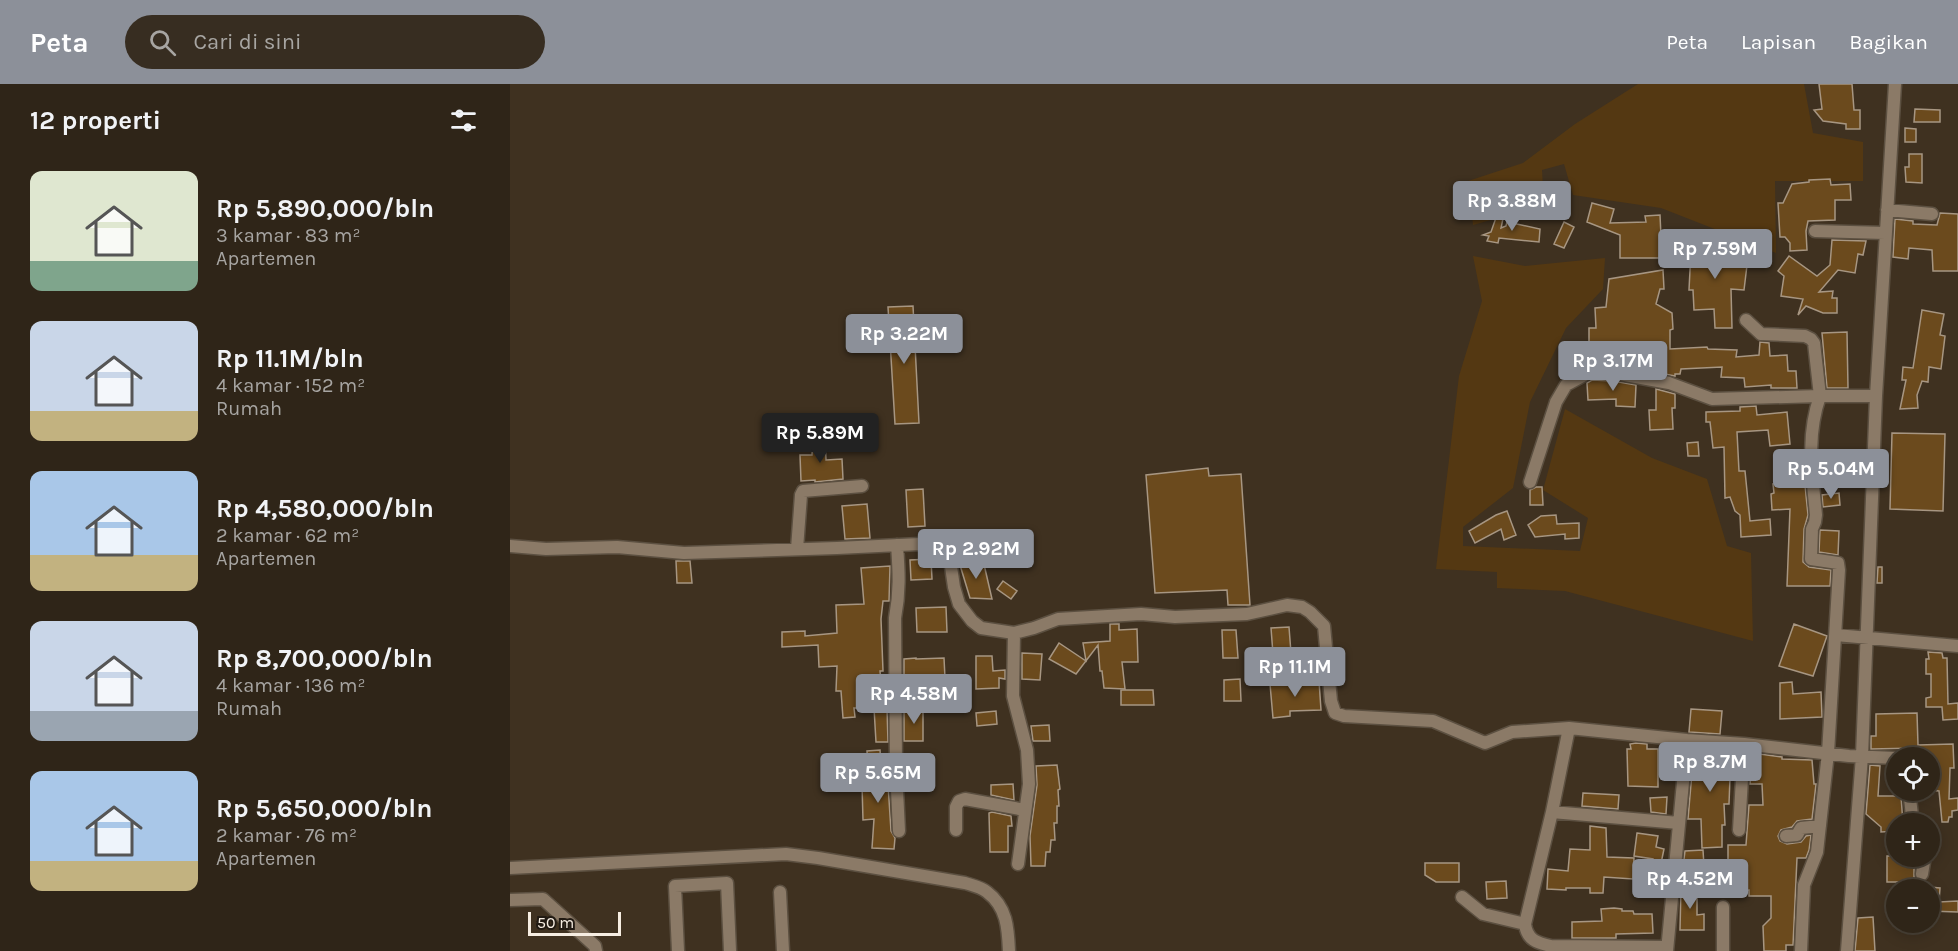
<!DOCTYPE html>
<html lang="id">
<meta charset="utf-8">
<style>
:root{--surface:#2f2518;--page:#372d21;--text:#f1f3f6;--muted:#a7a5a2;--line:#4a4237;--accent:#8c9099}
body{margin:0;font-family:Karla,sans-serif;background:var(--page);color:var(--text);height:100vh;display:flex;flex-direction:column;font-size:22px;white-space:nowrap}
*{box-sizing:border-box;margin:0}
p{font-size:20px;color:var(--muted)}
.icon{flex:none;width:33px;height:33px;fill:none;stroke:currentColor;stroke-width:2;stroke-linecap:round;stroke-linejoin:round}
.map{position:relative;flex:1;overflow:hidden}
.side{display:flex;flex-direction:column;background:var(--surface);width:510px}
.side>*{flex:none}
.fabs{position:absolute;left:1376px;top:663px;display:grid;gap:12px}
.fabs a{display:grid;place-items:center;width:54px;height:54px;border-radius:50%;background:var(--surface);box-shadow:0 3px 15px #0003,0 0 0 2px var(--line);font-size:30px}
.scale{position:absolute;left:18px;bottom:15px;width:93px;box-sizing:border-box;padding-left:6px;border:3px solid #f6ede2;border-top:0;font-size:16px;line-height:21px;white-space:nowrap;color:#f6ede2;-webkit-text-stroke:4px #211a13;paint-order:stroke}
.price{position:absolute;translate:-50% -51px;padding:0 14px;border-radius:6px;background:var(--accent);color:#fff;font-size:20px;line-height:39px;filter:drop-shadow(0 2px 3px #0008)}
.price::after{content:'';position:absolute;left:50%;top:36px;width:18px;height:14px;margin-left:-9px;background:inherit;clip-path:polygon(0 0,100% 0,50% 100%)}
.price.on{background:#222;color:#fff}
ul{padding:0;list-style:none}
li{display:flex;align-items:center;gap:18px;height:150px;padding:0 30px}
li span{display:grid;place-items:center;flex:none;width:168px;height:120px;border-radius:12px;color:#555}
li>.icon{margin-inline-start:auto}
span .icon{width:72px;height:72px;fill:#fffc;stroke-width:1}
li b{font-size:26px}
h2{display:flex;justify-content:space-between;align-items:center;height:72px;padding:0 30px;font-size:26px}
header{display:flex;align-items:center;gap:36px;box-sizing:border-box;height:84px;padding:0 30px;background:var(--accent);color:#fff}
header strong{font-size:28px}
nav{display:flex;gap:33px;margin-inline-start:auto;font-size:21px}
.search{width:420px;height:54px;background:var(--page);display:flex;align-items:center;gap:15px;box-sizing:border-box;padding:0 21px;border-radius:33px;color:var(--muted);font-size:22px}
main{display:flex;flex:1;min-height:0}
.map>svg:first-child{display:block}
.green{fill:#543812}
.building{fill:#6b4a1d;stroke:#a79682;stroke-width:1.5}
.lines{fill:none;stroke-linecap:round;stroke-linejoin:round}
.minor-casing{stroke:#5c5041;stroke-width:15}
.minor{stroke:#8b7a67;stroke-width:12}
</style>
<header>
<strong>Peta</strong>
<div class="search"><svg class="icon" aria-label="search" viewBox="0 0 24 24"><circle cx="10" cy="10" r="6"/><path d="M15 15l6 6"/></svg>Cari di sini</div>
<nav><a>Peta</a><a>Lapisan</a><a>Bagikan</a></nav>
</header>
<main>
<section class="side">
<h2>12 properti<svg class="icon" aria-label="filters" viewBox="0 0 24 24"><path d="M4 7h16M4 17h16"/><circle cx="9" cy="7" r="2"/><circle cx="15" cy="17" r="2"/></svg></h2>
<ul>
<li><span style="background:linear-gradient(#dfe7d0 75%,#7fa58c 0)"><svg class="icon" aria-label="home" viewBox="0 0 24 24"><path d="M3 11l9-7 9 7M6 9v11h12V9"/></svg></span><div><b>Rp 5,890,000/bln</b><p>3 kamar · 83 m²</p><p>Apartemen</p></div></li>
<li><span style="background:linear-gradient(#c9d6e8 75%,#c2b280 0)"><svg class="icon" aria-label="home" viewBox="0 0 24 24"><path d="M3 11l9-7 9 7M6 9v11h12V9"/></svg></span><div><b>Rp 11.1M/bln</b><p>4 kamar · 152 m²</p><p>Rumah</p></div></li>
<li><span style="background:linear-gradient(#a9c7e8 70%,#c2b280 0)"><svg class="icon" aria-label="home" viewBox="0 0 24 24"><path d="M3 11l9-7 9 7M6 9v11h12V9"/></svg></span><div><b>Rp 4,580,000/bln</b><p>2 kamar · 62 m²</p><p>Apartemen</p></div></li>
<li><span style="background:linear-gradient(#c9d6e8 75%,#9aa5b1 0)"><svg class="icon" aria-label="home" viewBox="0 0 24 24"><path d="M3 11l9-7 9 7M6 9v11h12V9"/></svg></span><div><b>Rp 8,700,000/bln</b><p>4 kamar · 136 m²</p><p>Rumah</p></div></li>
<li><span style="background:linear-gradient(#a9c7e8 75%,#c2b280 0)"><svg class="icon" aria-label="home" viewBox="0 0 24 24"><path d="M3 11l9-7 9 7M6 9v11h12V9"/></svg></span><div><b>Rp 5,650,000/bln</b><p>2 kamar · 76 m²</p><p>Apartemen</p></div></li>
</ul>
</section>
<div class="map">
<svg width="1448" height="867" viewBox="0 0 1448 867">
<rect width="100%" height="100%" fill="#3f3120"/>
<!-- green -->
<path class="green" d="M1128,0H1294L1303,49L1353,58V97H1265L1266,169L1151,124L1063,111L1054,80L1032,86L1034,121L963,141L958,97L1013,79L1065,40Z
M963,172L1015,182L1095,174L1093,205L1056,244L1020,318L1003,404L953,443V462L1070,467L1078,434L1033,406L1055,325L1142,374L1197,395L1217,462L1241,469L1243,557L1055,507L987,504V488L926,485L949,292L972,217Z"/>
<!-- building -->
<path class="building" d="M1309,0H1342L1344,26H1350V45H1336V40L1313,37L1304,26L1312,25Z
M1405,25L1430,26V38H1404Z
M1395,44L1406,45V58H1395Z
M1399,70H1412V99L1396,98L1395,83H1399Z
M1320,95L1321,101L1340,100L1341,116H1325V136L1298,137L1296,147L1297,166L1280,167V159L1275,153H1270L1268,119H1273L1282,100L1299,98V96Z
M1082,119L1104,125L1100,139L1136,138L1135,132L1150,131L1152,174H1110V151L1077,138Z
M988,128L994,130L991,144L996,142L997,138L1030,145L1029,158L989,154L988,159L977,157L979,152L973,151L981,148Z
M1430,129L1448,130V187H1423L1422,166L1399,164L1398,175L1383,173L1385,135L1403,137V140L1427,141Z
M1054,138L1064,143L1054,164L1044,160Z
M1182,147L1198,150L1195,167L1238,173L1234,206L1221,205L1222,244H1205L1204,225L1184,226L1183,206H1179Z
M1322,156L1356,157L1353,171L1348,170L1345,189L1328,186L1309,208L1323,207L1322,214H1327V229H1313L1296,222L1288,231L1293,215L1271,212L1274,192L1268,187L1279,172L1307,192L1320,181Z
M1153,186L1154,205H1150L1146,220L1162,229L1163,245L1160,246V265L1197,263L1198,265L1227,266L1226,273L1249,271L1250,258L1259,259L1260,272L1277,271L1278,287H1286L1287,304H1261V301L1235,303L1234,294L1211,293L1212,283L1171,285L1170,290H1165V292L1139,287V268L1117,269V274H1105V268H1079V244H1086L1085,224L1096,223L1099,195Z
M403,222L409,339L385,340L378,223Z
M1412,226L1434,230L1430,251L1435,252L1431,285L1419,283L1418,298L1412,297L1407,311L1408,324L1390,325L1396,296H1392L1393,283L1403,284Z
M1337,248L1338,304H1317L1312,249Z
M1082,296L1103,297L1126,301L1125,323L1106,322V315L1078,316L1077,299Z
M1146,305L1165,310V324H1162L1163,345L1140,346L1139,326H1146Z
M1246,322L1247,331L1277,328L1280,360L1260,362L1258,346L1227,348L1229,387H1235L1240,437L1260,435L1261,451L1231,453L1230,431L1225,427L1220,413L1215,414L1214,363L1203,364L1200,338H1196V328L1230,327V323Z
M1382,349L1435,350L1433,427L1380,425Z
M303,353H315L316,376L332,375L333,395L305,398V396L291,397L290,371H302Z
M1188,358L1189,372H1178L1177,359Z
M1293,381L1298,431L1294,445L1293,478L1299,483L1321,486L1320,502H1277L1280,425L1262,426L1261,410L1264,409L1263,400L1271,399L1270,383Z
M698,384L699,392L731,390L740,521H718L717,506L645,509L636,391Z
M1026,403H1032L1033,421H1020V406Z
M413,405L415,442L398,443L396,406Z
M1329,409L1330,421L1313,423L1312,411Z
M357,420L360,454L335,455L332,422Z
M997,427L1006,451L994,456L991,445L965,459L959,447L986,431Z
M1046,431L1047,440L1069,439V454L1055,455V450L1025,453L1018,441L1031,432Z
M1310,446L1329,447L1328,471L1309,468Z
M421,475L422,495L401,496L400,476Z
M473,476L482,515L460,514L450,481Z
M166,477H180L182,499H167Z
M380,482L379,517H373L371,535L373,587H370L373,625H377L378,658H366L364,624H344L345,633L333,634L331,607H326L327,582L309,583L308,561L272,563V548L295,547V552L327,549L326,521L354,520L351,484Z
M1368,483H1372V499H1367Z
M493,497L507,507L501,515L487,505Z
M436,523L437,548H407L406,524Z
M600,540H609V546L627,545L628,578H612L615,605L594,604L592,587H590L588,561L566,590L539,575L549,559L576,577L573,559L600,557Z
M1284,540L1317,552L1303,592L1269,582Z
M779,543L781,569L763,570L761,544Z
M712,546H726L728,574H713Z
M760,567L761,592L748,593L746,568Z
M1418,568L1432,569L1433,574H1437L1438,620L1448,619V635L1433,636L1432,623H1416V614L1421,613V590H1416V575H1419Z
M512,569L532,570L530,596L512,595Z
M466,572H482L483,587L495,586V595L489,594V604L466,605Z
M406,574V575L434,574L435,594L411,595V603L394,604V575Z
M730,595L731,617H714V596Z
M809,597L811,626L780,627V632L763,634L760,600Z
M1282,598L1283,610L1311,608L1312,633L1270,635V599Z
M611,606H643L644,621H611Z
M413,624V657H394V625Z
M1181,625L1212,627L1210,650L1179,648Z
M486,627L487,640L467,642L466,629Z
M1407,629L1408,661L1443,660L1444,684H1440L1439,715L1448,714V726L1442,727V733H1439L1438,738H1432L1429,707L1419,706V674H1407V664L1361,665V652H1366V630Z
M539,641L540,657H523L521,642Z
M1126,659L1137,660V665H1148V703L1118,702L1117,665H1121L1120,660Z
M1184,665L1221,667L1219,720H1214L1215,741H1212V763L1192,764L1191,735H1178Z
M370,666L372,700H378L381,747L385,754L384,765L362,764L364,735L353,736L352,701H359L357,667Z
M1242,669L1272,673V675L1302,676L1304,700H1306L1302,735L1287,737L1282,743L1271,746L1268,752L1270,757L1277,760L1291,758L1296,752L1301,751L1299,766L1296,774H1287L1283,861H1276V867H1254L1253,842L1261,834V812H1239V806L1210,807L1209,786H1218V761H1236L1239,721H1253L1252,700H1240Z
M547,681L550,705L548,706L549,722H547V739H544L545,756H541L540,768H536L535,782H521L520,752L527,701L526,682Z
M1360,681L1370,682L1368,712H1391L1393,740H1386V747L1371,748V743L1356,730Z
M503,700L504,716L481,711V701Z
M1073,709L1109,711L1108,725L1072,722Z
M1157,713L1156,730L1141,728L1140,714Z
M482,728L501,732L502,742H498V768H480L479,729Z
M1080,742L1096,744L1097,773L1124,774L1123,795L1094,793L1093,809H1080V804H1056V806L1037,805L1038,785L1058,787L1060,765L1080,766Z
M1127,749L1148,752L1146,763L1154,765L1149,789L1153,790L1152,800L1141,801L1143,775L1124,772Z
M1193,766L1194,782L1173,783L1175,767Z
M1377,772H1404V798H1377Z
M915,779H949V798H926L915,791Z
M996,797L997,814L977,815L976,798Z
M1187,802V831L1194,830V846H1170L1171,803Z
M1419,803L1430,804L1429,818L1448,817V828L1419,827Z
M1104,824L1112,825V827H1123L1124,830H1142L1143,849L1106,850V854H1062V838L1092,837L1091,825Z
M1363,833L1365,867H1345L1348,834Z"/>
<g class="lines">
<defs>
<path id="minor" d="M1377,126L1422,130
M1305,147L1375,149
M1236,236L1251,250L1295,252L1301,255L1304,259L1310,312H1366
M1020,398L1046,318L1056,301L1080,288L1104,289L1159,299L1202,315L1310,312C1296,352 1302,389 1306,431L1305,438L1302,445L1301,475L1328,479L1329,486L1318,669L1307,768L1294,801L1291,867
M387,461C389,488 390,508 385,534L386,685L389,747
M0,462L36,465L107,463L174,469L327,464L410,460L429,462L436,465L439,469L444,503L449,520L462,537L471,544L504,549L524,544L548,535L631,530L665,533L737,530L777,521L792,523L800,528L814,542L821,617L825,629L834,632L923,637L975,659L1002,648L1059,644
M287,465L291,411L293,407L352,402
M504,549L503,612L517,666L519,700L508,780
M1326,551L1448,562
M1399,706L1403,740
M1042,728L1169,739
M446,746V723L449,717L455,715L515,726
M1229,746L1234,660
M1276,752L1287,751L1291,744L1310,742
M0,784L276,770L308,774L455,799C461,801 471,803 477,808C497,823 498,844 499,867
M1412,790L1415,772
M270,808L273,867
M952,813L973,830L1015,840
M0,816L33,815L85,862L86,867
M1213,823V867
M1157,863L1041,862C1027,859 1017,856 1015,840L1042,728L1059,644L1177,656L1234,660L1339,672L1386,674
M168,867L165,802L217,799L220,867
M1157,867L1177,656
M1337,867L1352,672L1366,312L1385,0"/>
</defs>
<!-- minor casing -->
<use href="#minor" class="minor-casing"/>
<!-- minor -->
<use href="#minor" class="minor"/>
</g>
</svg>
<div class="fabs">
<a><svg class="icon" aria-label="locate" viewBox="0 0 24 24"><circle cx="12" cy="12" r="6"/><path d="M12 2v4M12 18v4M2 12h4M18 12h4"/></svg></a>
<a>+</a>
<a>−</a>
</div>
<div class="scale">50 m</div>
<b class="price" style="left:1002px;top:148px">Rp 3.88M</b>
<b class="price" style="left:1205px;top:196px">Rp 7.59M</b>
<b class="price" style="left:394px;top:281px">Rp 3.22M</b>
<b class="price" style="left:1103px;top:308px">Rp 3.17M</b>
<b class="price on" style="left:310px;top:380px">Rp 5.89M</b>
<b class="price" style="left:1321px;top:416px">Rp 5.04M</b>
<b class="price" style="left:466px;top:496px">Rp 2.92M</b>
<b class="price" style="left:785px;top:614px">Rp 11.1M</b>
<b class="price" style="left:404px;top:641px">Rp 4.58M</b>
<b class="price" style="left:1200px;top:709px">Rp 8.7M</b>
<b class="price" style="left:368px;top:720px">Rp 5.65M</b>
<b class="price" style="left:1180px;top:826px">Rp 4.52M</b>
</div>
</main>
